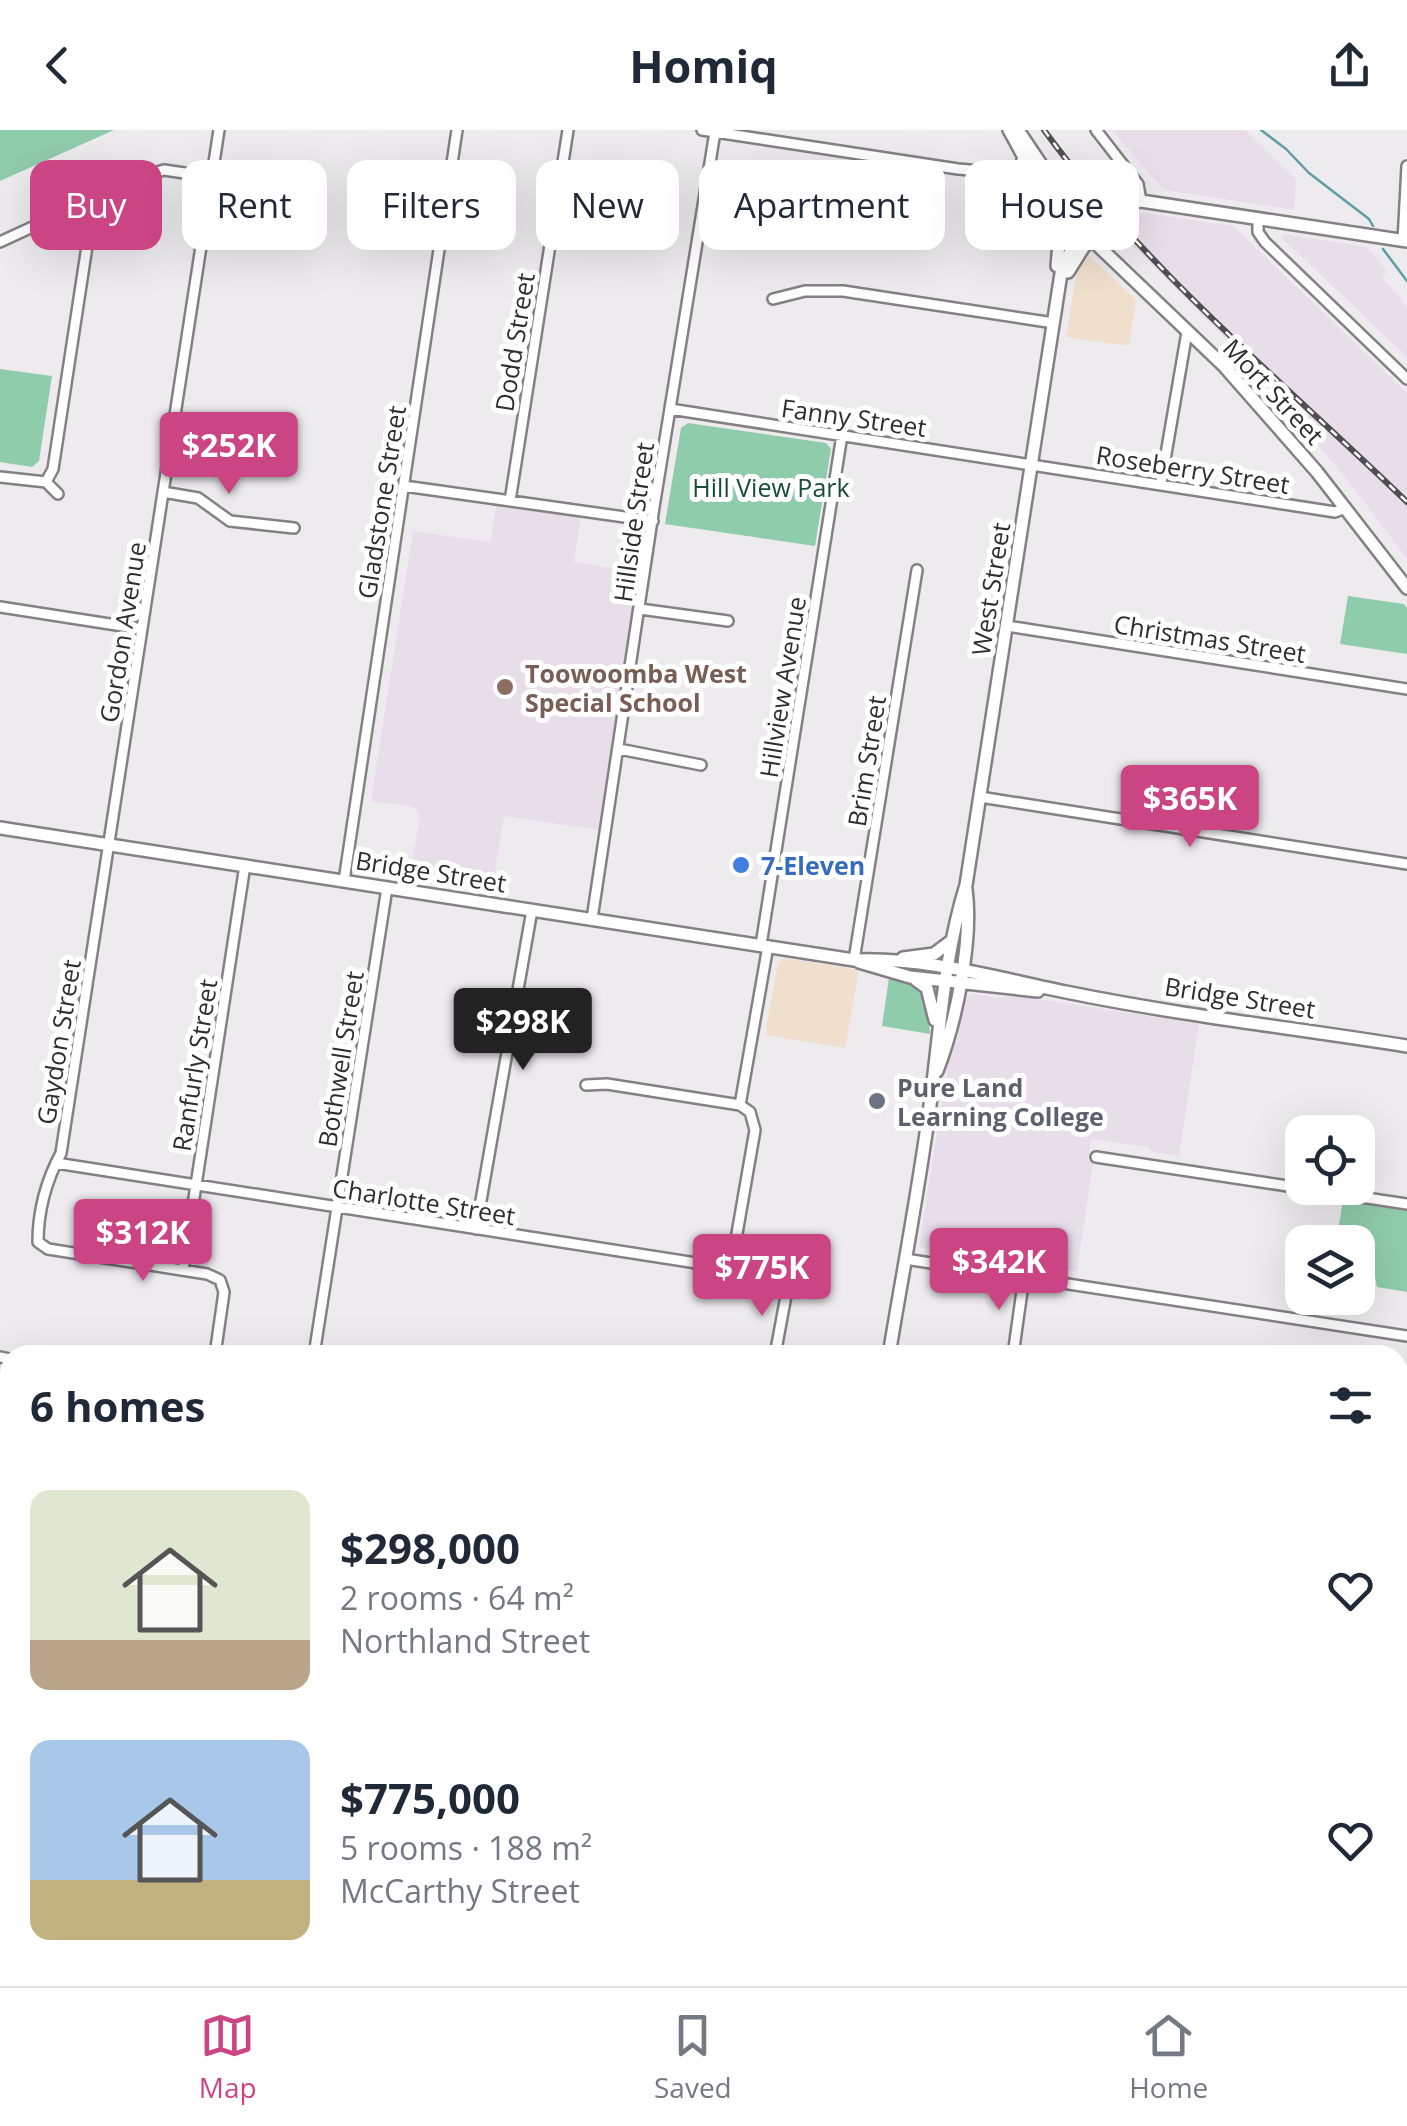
<!DOCTYPE html>
<meta charset="utf-8">
<style>
:root{--surface:#fff;--page:#f2f2f3;--text:#1f2937;--muted:#747a83;--line:#e0e1e3;--accent:#cb4484}
body{margin:0;font-family:"Open Sans",sans-serif;background:var(--page);color:var(--text);height:100vh;display:flex;flex-direction:column;font-size:38px;white-space:nowrap}
*{box-sizing:border-box;margin:0}
p{font-size:32px;color:var(--muted)}
.icon{flex:none;width:55px;height:55px;fill:none;stroke:currentColor;stroke-width:2;stroke-linecap:round;stroke-linejoin:round}
.map{position:relative;flex:1;overflow:hidden}
.side{position:absolute;left:0px;top:1215px;width:1408px;height:642px;display:flex;flex-direction:column;background:var(--surface);border-radius:30px 30px 0 0;box-shadow:0 10px 40px #0002}
.side>*{flex:none}
.hud{position:absolute;left:30px;top:30px;width:1348px;height:90px;display:flex;gap:20px}
.tools{position:absolute;left:1285px;top:985px;display:grid;gap:20px}
.tools a{display:grid;place-items:center;width:90px;height:90px;border-radius:20px;background:var(--surface);box-shadow:0 10px 40px #0002;font-size:50px}
.price{position:absolute;translate:-50% -85px;padding:0 22px;border-radius:10px;background:var(--accent);color:#fff;font-size:32px;line-height:65px;filter:drop-shadow(0 2px 5px #0008)}
.price::after{content:'';position:absolute;left:50%;top:60px;width:30px;height:22px;margin-left:-15px;background:inherit;clip-path:polygon(0 0,100% 0,50% 100%)}
.price.on{background:#222;color:#fff}
ul{padding:0;list-style:none}
li{display:flex;align-items:center;gap:30px;height:250px;padding:0 30px}
li span{display:grid;place-items:center;flex:none;width:280px;height:200px;border-radius:20px;color:#555}
li>.icon{margin-inline-start:auto}
span .icon{width:120px;height:120px;fill:#fffc;stroke-width:1}
li b{font-size:42px}
h2{display:flex;justify-content:space-between;align-items:center;height:120px;padding:0 30px;font-size:42px}
.tag{padding:0 35px;border-radius:20px;background:var(--surface);box-shadow:0 10px 40px #0002;font-size:35px;line-height:90px}
.tag.on{background:var(--accent);color:#fff}
header{display:flex;justify-content:space-between;align-items:center;height:130px;padding:0 30px;background:var(--surface);font-size:45px;font-weight:700}
.tabs{display:flex;justify-content:space-around;align-items:center;height:140px;border-top:2px solid var(--line);background:var(--surface);font-size:28px;color:var(--muted)}
.tabs a{display:grid;justify-items:center;gap:5px}
.tabs .on{color:var(--accent)}
.map>svg:first-child{display:block}
.commercial{fill:#f0dfcd}
.built{fill:#e7dee9}
.green{fill:#8fccab}
.lines{fill:none;stroke-linecap:round;stroke-linejoin:round}
.stream{stroke:#5e9da0;stroke-width:2.5}
.minor-casing{stroke:#848084;stroke-width:14}
.major-casing{stroke:#848084;stroke-width:16}
.minor{stroke:#fff;stroke-width:9}
.major{stroke:#fff;stroke-width:11}
.rail-casing{stroke:#4f4e50;stroke-width:6}
.rail{stroke:#fff;stroke-width:2.5;stroke-dasharray:8;stroke-linecap:butt}
.education-dot{fill:#8d6e63;stroke:#fff;stroke-width:4}
.shop-dot{fill:#3f7fe0;stroke:#fff;stroke-width:4}
.worship-dot{fill:#6b7280;stroke:#fff;stroke-width:4}
.labels{text-anchor:middle;dominant-baseline:central;stroke-width:10;stroke-linejoin:round;paint-order:stroke}
.street-label{font-size:25px;fill:#2e2d2f;stroke:#fff}
.park-label{font-size:25px;fill:#184e35;stroke:#fff}
.education-label{font-size:25px;font-weight:bold;fill:#785e54;stroke:#fff;text-anchor:start}
.shop-label{font-size:25px;font-weight:bold;fill:#366cbe;stroke:#fff;text-anchor:start}
.worship-label{font-size:25px;font-weight:bold;fill:#5b616d;stroke:#fff;text-anchor:start}
</style>
<header><svg class="icon" aria-label="back" viewBox="0 0 24 24"><path d="M15 5l-7 7 7 7"/></svg>Homiq<svg class="icon" aria-label="share" viewBox="0 0 24 24"><path d="M12 15V3M7 8l5-5 5 5M5 13v7h14v-7"/></svg></header>
<div class="map">
<svg width="1407" height="1856" viewBox="0 0 1407 1856">
<rect width="100%" height="100%" fill="#eeebef"/>
<!-- commercial -->
<path class="commercial" d="M1089,126L1136,170L1129,216L1066,207L1077,140Z
M785,828L859,840L845,918L765,905L778,833Z
M1241,1848H1360L1361,1850L1390,1851L1389,1856H1239Z"/>
<!-- built -->
<path class="built" d="M1112,0H1245L1296,49L1294,80L1164,60Z
M1146,83L1233,96L1407,263V429L1350,353L1234,217L1118,101L1117,97L1127,88Z
M1283,104L1367,117L1387,141L1382,148L1407,177V227L1281,107Z
M497,373L581,385L574,432L638,442L598,700L504,686L492,759L410,746L420,685L413,677L371,671L413,401L490,412Z
M975,864L996,868L1019,866L1199,894L1179,1026L1152,1022L1148,1017L1091,1009L1088,1031L1093,1032L1077,1141L919,1117L948,933L958,906L963,872L968,865Z
M1398,1723L1407,1724V1840L1398,1839Z"/>
<!-- green -->
<path class="green" d="M0,0H114L0,51Z
M0,239L52,246L39,331L32,337L0,332Z
M688,293L826,313L831,319L815,416L665,394L681,298Z
M1348,466L1404,474L1407,478V524L1340,514Z
M889,848C928,855 928,866 930,904L882,896Z
M1343,1071L1407,1081V1162L1377,1157L1375,1147L1358,1144V1112H1336Z"/>
<g class="lines">
<!-- stream -->
<path class="stream" d="M1261,0L1286,19L1309,43L1369,89L1373,96
M1383,119L1407,151"/>
<defs>
<path id="minor" d="M702,0L958,39L1005,43L1019,38L1024,25
M1096,0L1138,54L1141,71
M980,46L1042,61
M1258,88V102L1265,112L1407,249
M1403,111L1407,36
M0,112L143,46L164,40L212,47
M773,169L805,161H843L1054,193
M670,279L1335,382L1346,378
M0,347L46,352L58,364
M46,352L53,339L91,90V71
M1161,353L1187,202
M404,356L653,391
M163,362L198,368L230,391L294,398
M510,371L568,0
M0,477L142,499
M640,479L728,491
M1007,496L1407,559
M619,619L701,635
M980,667L1407,734
M344,751L457,0
M592,789L654,377L715,2
M761,815L842,305
M854,830L917,440
M586,955L607,954L740,975L750,982L755,1000L731,1138
M740,975L768,816
M1096,1027L1407,1074
M56,1033L773,1145L783,1153L786,1166L775,1225
M476,1099L532,780
M905,1129L1407,1206
M183,1140L245,735
M215,1225L224,1162L220,1150L207,1144L48,1119L38,1112C38,1079 46,1051 61,1023L219,0
M314,1225L387,758
M1013,1225L1024,1147
M0,1227L10,1229
M1398,1335L1407,1272
M1398,1464L1407,1466
M0,1493L10,1495
M0,1624L10,1625
M1398,1710L1407,1711
M0,1750L10,1752
M595,1848L647,1856
M344,1856L345,1848
M916,1856L918,1848
M1049,1856L1050,1848
M1191,1856L1193,1848"/>
<path id="major" d="M1009,0C1025,26 1057,102 1087,108
M1018,0L1091,109L1224,236L1317,342L1407,458
M1057,136L1061,90
M1068,142L1083,118L1113,87
M0,698L854,830C925,827 997,848 1066,862C1178,885 1294,898 1407,916
M903,828L934,824L950,812
M859,832L910,847L1038,861
M916,850L927,858L935,890
M937,941C956,892 973,811 966,759
M889,1225C904,1134 922,1043 933,952C941,886 946,819 966,755L1062,137C1079,103 1103,78 1141,71L1407,111
M775,1856L780,1848
M788,1856L789,1848"/>
</defs>
<!-- minor casing -->
<use href="#minor" class="minor-casing"/>
<!-- major casing -->
<use href="#major" class="major-casing"/>
<!-- minor -->
<use href="#minor" class="minor"/>
<!-- major -->
<use href="#major" class="major"/>
<defs>
<path id="rail" d="M1044,0C1146,140 1283,252 1407,372"/>
</defs>
<!-- rail casing -->
<use href="#rail" class="rail-casing"/>
<!-- rail -->
<use href="#rail" class="rail"/>
</g>
<!-- markers -->
<circle class="education-dot" cx="505" cy="557" r="10"/>
<circle class="shop-dot" cx="741" cy="735" r="10"/>
<circle class="worship-dot" cx="877" cy="971" r="10"/>
<g class="labels">
<!-- street labels -->
<g class="street-label">
<text transform="translate(514 212) rotate(-81)">Dodd Street</text>
<text transform="translate(1274 261) rotate(47)">Mort Street</text>
<text transform="translate(854 287) rotate(8)">Fanny Street</text>
<text transform="translate(1193 339) rotate(9)">Roseberry Street</text>
<text transform="translate(381 372) rotate(-81)">Gladstone Street</text>
<text transform="translate(633 392) rotate(-82)">Hillside Street</text>
<text transform="translate(990 459) rotate(-81)">West Street</text>
<text transform="translate(122 502) rotate(-81)">Gordon Avenue</text>
<text transform="translate(1210 508) rotate(9)">Christmas Street</text>
<text transform="translate(782 557) rotate(-81)">Hillview Avenue</text>
<text transform="translate(866 631) rotate(-81)">Brim Street</text>
<text transform="translate(431 741) rotate(9)">Bridge Street</text>
<text transform="translate(1240 867) rotate(9)">Bridge Street</text>
<text transform="translate(58 912) rotate(-81)">Gaydon Street</text>
<text transform="translate(340 929) rotate(-81)">Bothwell Street</text>
<text transform="translate(194 935) rotate(-81)">Ranfurly Street</text>
<text transform="translate(424 1071) rotate(9)">Charlotte Street</text>
</g>
<!-- park labels -->
<g class="park-label">
<text x="771" y="357">Hill View Park</text>
</g>
<!-- education labels -->
<g class="education-label">
<text x="525" y="543">Toowoomba West<tspan x="525" dy="29">Special School</tspan></text>
</g>
<!-- shop labels -->
<g class="shop-label">
<text x="761" y="735">7-Eleven</text>
</g>
<!-- worship labels -->
<g class="worship-label">
<text x="897" y="957">Pure Land<tspan x="897" dy="29">Learning College</tspan></text>
</g>
</g>
</svg>
<div class="tools">
<a><svg class="icon" aria-label="locate" viewBox="0 0 24 24"><circle cx="12" cy="12" r="6"/><path d="M12 2v4M12 18v4M2 12h4M18 12h4"/></svg></a>
<a><svg class="icon" aria-label="layers" viewBox="0 0 24 24"><path d="M12 4l9 5-9 5-9-5zM3 14l9 5 9-5"/></svg></a>
</div>
<b class="price" style="left:229px;top:367px">$252K</b>
<b class="price" style="left:1190px;top:720px">$365K</b>
<b class="price on" style="left:523px;top:943px">$298K</b>
<b class="price" style="left:143px;top:1154px">$312K</b>
<b class="price" style="left:999px;top:1183px">$342K</b>
<b class="price" style="left:762px;top:1189px">$775K</b>
<div class="hud">
<a class="tag on">Buy</a>
<a class="tag">Rent</a>
<a class="tag">Filters</a>
<a class="tag">New</a>
<a class="tag">Apartment</a>
<a class="tag">House</a>
</div>
<section class="side">
<h2>6 homes<svg class="icon" aria-label="filters" viewBox="0 0 24 24"><path d="M4 7h16M4 17h16"/><circle cx="9" cy="7" r="2"/><circle cx="15" cy="17" r="2"/></svg></h2>
<ul>
<li><span style="background:linear-gradient(#dfe7d0 75%,#b9a48a 0)"><svg class="icon" aria-label="home" viewBox="0 0 24 24"><path d="M3 11l9-7 9 7M6 9v11h12V9"/></svg></span><div><b>$298,000</b><p>2 rooms · 64 m²</p><p>Northland Street</p></div><svg class="icon" aria-label="heart" viewBox="0 0 24 24"><path d="M12 20l-8-8c-3-5 5-10 8-4 3-6 11-1 8 4z"/></svg></li>
<li><span style="background:linear-gradient(#a9c7e8 70%,#c2b280 0)"><svg class="icon" aria-label="home" viewBox="0 0 24 24"><path d="M3 11l9-7 9 7M6 9v11h12V9"/></svg></span><div><b>$775,000</b><p>5 rooms · 188 m²</p><p>McCarthy Street</p></div><svg class="icon" aria-label="heart" viewBox="0 0 24 24"><path d="M12 20l-8-8c-3-5 5-10 8-4 3-6 11-1 8 4z"/></svg></li>
</ul>
</section>
</div>
<nav class="tabs">
<a class="on"><svg class="icon" aria-label="map" viewBox="0 0 24 24"><path d="M3 6l6-2 6 2 6-2v14l-6 2-6-2-6 2zM9 4v14M15 6v14"/></svg>Map</a>
<a><svg class="icon" aria-label="saved" viewBox="0 0 24 24"><path d="M7 4h10v16l-5-4-5 4z"/></svg>Saved</a>
<a><svg class="icon" aria-label="home" viewBox="0 0 24 24"><path d="M3 11l9-7 9 7M6 9v11h12V9"/></svg>Home</a>
</nav>
